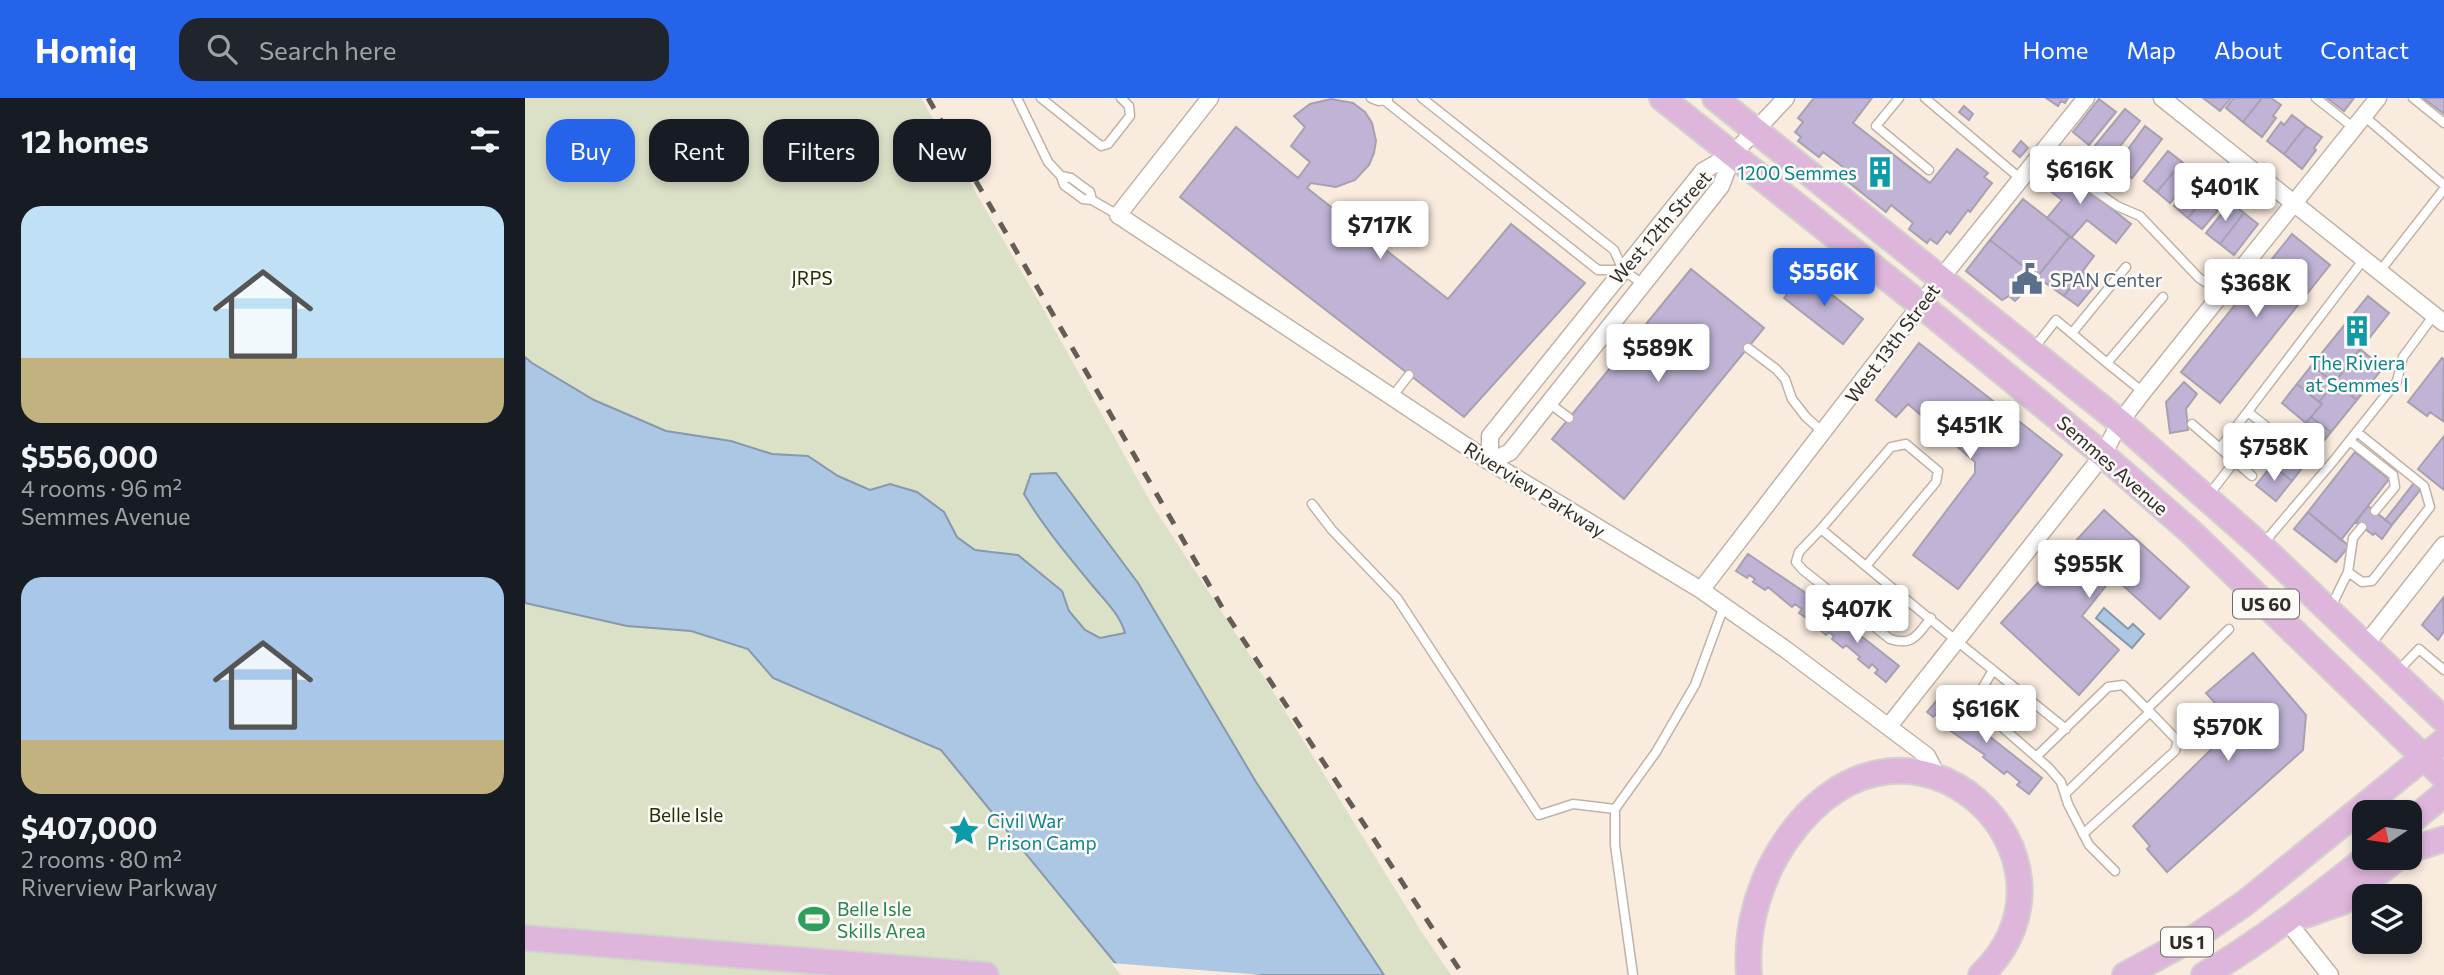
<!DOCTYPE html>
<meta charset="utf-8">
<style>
:root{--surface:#171b24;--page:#20242c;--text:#f1f3f6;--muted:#9ea1a6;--accent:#2563eb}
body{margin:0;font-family:Commissioner,sans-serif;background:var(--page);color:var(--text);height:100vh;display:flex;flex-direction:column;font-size:26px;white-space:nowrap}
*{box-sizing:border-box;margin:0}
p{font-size:23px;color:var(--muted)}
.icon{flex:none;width:38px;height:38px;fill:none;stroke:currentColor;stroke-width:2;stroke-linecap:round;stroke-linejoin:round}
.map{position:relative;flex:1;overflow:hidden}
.side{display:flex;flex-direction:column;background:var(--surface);width:525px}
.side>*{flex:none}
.top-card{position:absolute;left:21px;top:21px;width:665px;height:63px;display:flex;gap:14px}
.needle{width:46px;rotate:257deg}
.controls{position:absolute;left:1827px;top:702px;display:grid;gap:14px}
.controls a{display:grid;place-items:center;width:70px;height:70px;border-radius:14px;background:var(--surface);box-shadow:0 4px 10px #0003;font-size:35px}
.price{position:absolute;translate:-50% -60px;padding:0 16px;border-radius:7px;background:#fff;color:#222;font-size:23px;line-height:46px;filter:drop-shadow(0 2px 4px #0008)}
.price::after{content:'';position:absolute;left:50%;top:42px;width:21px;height:16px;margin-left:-10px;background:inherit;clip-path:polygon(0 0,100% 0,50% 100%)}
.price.selected{background:var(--accent);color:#fff}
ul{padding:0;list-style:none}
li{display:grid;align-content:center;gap:14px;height:371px;padding:0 21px}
li span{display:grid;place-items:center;height:217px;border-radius:21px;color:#555}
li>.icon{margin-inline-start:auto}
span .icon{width:126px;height:126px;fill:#fffc;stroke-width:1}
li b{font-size:30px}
h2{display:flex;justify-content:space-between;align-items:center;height:84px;padding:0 21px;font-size:30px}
.chip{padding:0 24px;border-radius:21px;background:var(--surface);box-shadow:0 4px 10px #0003;font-size:24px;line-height:63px}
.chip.selected{background:var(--accent);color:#fff}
header{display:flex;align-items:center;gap:42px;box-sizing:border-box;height:98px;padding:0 35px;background:var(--accent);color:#fff}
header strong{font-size:33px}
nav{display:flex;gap:38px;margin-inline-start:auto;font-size:24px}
.search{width:490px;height:63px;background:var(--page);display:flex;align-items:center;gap:18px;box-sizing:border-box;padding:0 24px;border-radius:21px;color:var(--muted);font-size:26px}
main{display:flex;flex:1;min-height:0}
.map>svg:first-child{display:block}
.green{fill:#dae1c7}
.water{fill:#abc7e3;stroke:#8698ab;stroke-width:2}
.pier{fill:#f9ebde}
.building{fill:#c0b3d6;stroke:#a6a1b0;stroke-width:2}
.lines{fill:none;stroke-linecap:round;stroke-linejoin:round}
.service-casing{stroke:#c0b3a6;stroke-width:11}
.minor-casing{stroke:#c0b3a6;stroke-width:19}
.primary-casing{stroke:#d2d1cf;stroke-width:28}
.service{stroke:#fff;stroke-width:8}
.minor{stroke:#fff;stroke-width:16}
.primary{stroke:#deb5db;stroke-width:24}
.rail{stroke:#645d56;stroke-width:5;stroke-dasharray:12 12;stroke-linecap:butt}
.labels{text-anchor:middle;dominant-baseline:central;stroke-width:5;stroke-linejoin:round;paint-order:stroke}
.shield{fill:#fdfbf8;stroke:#6e6a66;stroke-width:2}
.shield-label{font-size:18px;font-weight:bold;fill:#312c27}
.culture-label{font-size:19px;fill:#0d838f;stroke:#fdfbf8;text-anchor:end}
.street-label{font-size:19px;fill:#312c27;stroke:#fdfbf8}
.park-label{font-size:19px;fill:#252e03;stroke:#fdfbf8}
.service-label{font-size:19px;fill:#4e5e75;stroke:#fdfbf8;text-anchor:start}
.leisure-label{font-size:19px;fill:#27864d;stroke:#fdfbf8;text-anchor:start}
</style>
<header>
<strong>Homiq</strong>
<div class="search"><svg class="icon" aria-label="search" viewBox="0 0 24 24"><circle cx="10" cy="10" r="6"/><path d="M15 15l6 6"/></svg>Search here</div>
<nav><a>Home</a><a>Map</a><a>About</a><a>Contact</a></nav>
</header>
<main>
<section class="side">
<h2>12 homes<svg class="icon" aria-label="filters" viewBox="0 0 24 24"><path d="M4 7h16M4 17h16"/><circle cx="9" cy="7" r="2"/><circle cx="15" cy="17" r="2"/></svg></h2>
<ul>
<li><span style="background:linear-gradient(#bfe0f5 70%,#c2b280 0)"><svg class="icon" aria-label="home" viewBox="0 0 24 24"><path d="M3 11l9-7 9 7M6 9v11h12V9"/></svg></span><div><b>$556,000</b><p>4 rooms · 96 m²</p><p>Semmes Avenue</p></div></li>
<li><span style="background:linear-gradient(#a9c7e8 75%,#c2b280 0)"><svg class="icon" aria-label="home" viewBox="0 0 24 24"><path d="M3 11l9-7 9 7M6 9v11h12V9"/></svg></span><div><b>$407,000</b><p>2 rooms · 80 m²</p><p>Riverview Parkway</p></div></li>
</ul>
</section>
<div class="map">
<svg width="1919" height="877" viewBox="0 0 1919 877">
<rect width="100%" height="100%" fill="#f9ebde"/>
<!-- green -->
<path class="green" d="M0,0H396L516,207L626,405L742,584L896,833L926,877H859L731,684L613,485L531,375L569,489L591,513L601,535L575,540L560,532L544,513L536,493L493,458L467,452H451L432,439L419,414L365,386L345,392L313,378L283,358L247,356L206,343L141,333L69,302L7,265L0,259Z
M0,505L102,528L166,533L223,551L248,580L416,652L600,877H0Z"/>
<!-- water -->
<path class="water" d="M0,259L7,265L69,302L141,333L206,343L247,356L283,358L313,378L345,392L365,386L392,394L419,414L432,439L450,452L493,457L537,493L544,513L560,532L575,540L600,535C594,515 580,503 567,487C543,458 518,428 499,396L506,376L531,375L613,485L731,684L859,877H600L416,652L248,580L223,551L166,533L102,528L0,505Z
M1579,510L1603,531L1608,526L1619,536L1607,550L1571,520Z"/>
<!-- pier -->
<path class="pier" d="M586,865L738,877H596Z"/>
<!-- building -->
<path class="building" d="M1289,0H1347L1328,25L1405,85L1432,51L1463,75L1459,79L1467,85L1445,114L1443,112L1425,136L1422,133L1412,146L1405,141L1402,145L1384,131L1388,125L1366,107L1361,114L1317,79L1322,72L1298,54L1294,59L1273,43L1276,39L1270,34L1278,24L1273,20Z
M1521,0H1543L1540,5L1536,3L1533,8Z
M1678,0H1706L1695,13Z
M1709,0H1737L1718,24L1701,10Z
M1737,0H1746L1756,7L1748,18L1751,20L1737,39L1718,24Z
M1802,0H1829L1819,13Z
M1898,0H1919V16Z
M806,1L828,5L840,14L847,25L851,43L849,55L844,67L830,82L811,89L786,85L782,90L923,201L986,126L1060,185L939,319L655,99L711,29L773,80L785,64L766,48L780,29L769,18L785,6Z
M1574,1L1591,14L1564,47L1548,34Z
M1439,8L1448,16L1444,22L1434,14Z
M1600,11L1615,23L1584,62L1568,50Z
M1767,17L1781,28L1759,56L1742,43L1756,24L1759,27Z
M1620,28L1637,41L1607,80L1591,68Z
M1781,28L1797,39L1789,50L1791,52L1777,71L1759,56Z
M1496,43L1503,50L1495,59L1488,53Z
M1643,53L1657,64L1632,94L1619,83Z
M1527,64L1606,126L1591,145L1562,122L1546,140L1522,120L1537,102L1512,83Z
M1657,64L1670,75L1645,105L1632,94Z
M1674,78L1688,89L1663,120L1649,108Z
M1688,89L1703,101L1677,131L1663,120Z
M1498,101L1545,138L1512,179L1465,142Z
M1706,104L1719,115L1695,146L1681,135Z
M1719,115L1733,126L1709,157L1695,146Z
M1767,136L1805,167L1695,305L1656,274Z
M1545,138L1569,158L1539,198L1512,179Z
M1465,142L1512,179L1505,191L1501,196L1499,194L1490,203L1484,198L1477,202L1441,173Z
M1166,171L1239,230L1099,401L1027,341Z
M1557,173L1572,185L1553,208L1539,198Z
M1279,175L1338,221L1318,246L1259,200Z
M1843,198L1864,215L1809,285L1787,267Z
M1394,245L1537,357L1433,491L1388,457L1450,375V364L1383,306L1371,319L1351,302Z
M1835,251L1858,270L1832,302L1809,285Z
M1917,260L1919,262L1918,323L1905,314L1902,318L1883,304Z
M1787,267L1809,285L1794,304L1772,286Z
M1659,284L1672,296L1661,311L1663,332L1645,335L1641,304Z
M1809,285L1832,302L1806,334L1786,319L1797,306L1794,304Z
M1772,286L1797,306L1781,325L1757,305Z
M1786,319L1806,334L1781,365L1762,349Z
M1919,338V392L1893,371Z
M1762,349L1781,365L1767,383L1747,367Z
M1830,354L1864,381L1816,442L1783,414Z
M1747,367L1767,383L1751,403L1731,387Z
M1889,385L1896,391L1867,427L1860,422Z
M1843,408L1867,427L1857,441L1850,435L1848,437L1831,424Z
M1579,412L1664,489L1635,521L1593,483L1584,484L1557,518L1594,552L1554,597L1476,525Z
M1783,414L1824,448L1811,464L1769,431Z
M1223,456L1297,506L1286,523L1274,515L1277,511L1270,506L1267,509L1243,489L1240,492L1228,484L1230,481L1224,477L1222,480L1211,473Z
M1918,500L1919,533L1913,542L1897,527Z
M1303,512L1374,568L1361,584L1350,575L1353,572L1347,566L1344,570L1333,561L1335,559L1321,547L1318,550L1307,541L1309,538L1304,534L1301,537L1290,528Z
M1728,555L1781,617L1778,652L1642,774L1622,751L1625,748L1608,728L1702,636L1704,620L1681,595Z
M1415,599L1517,680L1504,696L1492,687L1495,684L1482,673L1479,676L1458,659L1460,657L1423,631L1426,628L1411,616L1408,619L1402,614Z"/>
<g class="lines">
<defs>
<path id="service" d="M492,0L523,64L536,78L539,87L558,101L567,102L593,117
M516,0L576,48L583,46L605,18L604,8L596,0
M846,0L854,3L863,1
M897,0L1089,152L1098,172L1118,186
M1374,0L1351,28L1404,72
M1400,0L1497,82
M1791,0L1829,30
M1888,0L1919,25
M859,2L1073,172H1098
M1839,18L1919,87
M1517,56L1592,108L1615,118L1674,180L1698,195
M536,78L546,80L565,94L567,102
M1855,173L1919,91
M1547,235L1601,169
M1223,250L1251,271L1260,281L1267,301L1281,319L1299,335
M1509,250L1531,222L1582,265L1638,199
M1582,265L1618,294
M867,299L884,277
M1024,305L1044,320
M1723,314L1757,341
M1667,326L1727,378
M1825,343L1868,377L1870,389L1850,413
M1695,350L1839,161
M1683,398L1710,363
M787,406L807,432L872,500L1014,717L1048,706L1090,711
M1296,431L1274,454L1271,464L1278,472L1365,541C1388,549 1393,536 1406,520
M1738,446L1810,361L1872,283L1878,259L1909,217
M1341,468L1411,384L1413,373L1381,346L1366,349L1296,431C1353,478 1410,526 1468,572L1453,598L1455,610L1524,670L1536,684L1543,706L1564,747L1590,773
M1823,474L1828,440L1837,429
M1806,509L1823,474L1837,484L1847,483L1905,409L1899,388L1832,334
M1468,572L1541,631
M1873,573L1894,551L1919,572
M1622,611L1704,531
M1511,659L1583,589L1598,587L1625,614
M1540,696L1625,614L1653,643L1650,653L1558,736
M1108,877L1090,747V711L1131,654L1170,587L1199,508"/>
<path id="minor" d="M685,0L593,117L965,364L1176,492L1260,551L1402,658L1413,679
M1637,0L1919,225
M1208,56L1196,88L985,354L965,364V338L1178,73L1208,56L1261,0
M1176,492L1417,179L1561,0
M1841,546L1919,447
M1364,628L1578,357L1595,324L1618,294L1853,0
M1762,823L1805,877"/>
<path id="primary" d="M1137,0L1396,207L1578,357L1667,435L1919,679
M1190,0L1595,324L1736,448L1919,622
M1885,724L1919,696
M1885,752L1919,741
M1780,817L1817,804L1872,760
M0,840L461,877
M1224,877C1220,828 1236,776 1265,737C1386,573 1577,761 1456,877
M1600,877L1672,838L1720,805L1919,643
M1679,877C1737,843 1789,802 1841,760"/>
</defs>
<!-- service casing -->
<use href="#service" class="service-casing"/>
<!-- minor casing -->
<use href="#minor" class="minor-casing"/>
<!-- primary casing -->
<use href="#primary" class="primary-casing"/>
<!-- service -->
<use href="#service" class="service"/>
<!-- minor -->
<use href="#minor" class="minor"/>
<!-- primary -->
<use href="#primary" class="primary"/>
<!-- rail -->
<path class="rail" d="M403,0L698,511L938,877"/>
</g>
<!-- icons -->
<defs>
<symbol id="building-bare" viewBox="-9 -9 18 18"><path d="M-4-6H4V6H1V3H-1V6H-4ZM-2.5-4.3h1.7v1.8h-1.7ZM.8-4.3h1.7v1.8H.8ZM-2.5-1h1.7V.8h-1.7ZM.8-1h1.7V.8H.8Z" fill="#0f9aa8" stroke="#fdfbf8" stroke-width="2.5" paint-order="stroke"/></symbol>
<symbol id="civic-bare" viewBox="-9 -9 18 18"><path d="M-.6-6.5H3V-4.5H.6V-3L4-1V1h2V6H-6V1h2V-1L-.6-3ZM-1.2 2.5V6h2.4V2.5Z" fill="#5c6f8a" stroke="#fdfbf8" stroke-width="2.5" paint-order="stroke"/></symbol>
<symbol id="sight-bare" viewBox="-9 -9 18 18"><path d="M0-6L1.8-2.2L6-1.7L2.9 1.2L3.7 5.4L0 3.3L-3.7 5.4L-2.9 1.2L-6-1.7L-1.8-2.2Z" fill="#0f9aa8" stroke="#fdfbf8" stroke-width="2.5" paint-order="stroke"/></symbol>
<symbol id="stadium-bare" viewBox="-9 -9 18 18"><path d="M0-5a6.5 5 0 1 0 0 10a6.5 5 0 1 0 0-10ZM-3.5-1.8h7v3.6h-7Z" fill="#2e9e5b" stroke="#fdfbf8" stroke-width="2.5" paint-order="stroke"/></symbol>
</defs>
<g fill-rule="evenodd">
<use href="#building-bare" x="1333" y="52" width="44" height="44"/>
<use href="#civic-bare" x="1480" y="159" width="44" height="44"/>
<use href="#building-bare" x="1810" y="211" width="44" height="44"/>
<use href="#sight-bare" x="417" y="711" width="44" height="44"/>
<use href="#stadium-bare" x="267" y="799" width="44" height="44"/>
</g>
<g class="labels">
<!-- shield labels -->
<g class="shield">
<rect x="1708" y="491.5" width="66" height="29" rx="5"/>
<rect x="1636" y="829.5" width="52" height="29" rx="5"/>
</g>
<g class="shield-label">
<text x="1741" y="506">US 60</text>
<text x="1662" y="844">US 1</text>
</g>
<!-- culture labels -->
<g class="culture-label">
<text x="1332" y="74">1200 Semmes</text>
<text x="1832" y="264" text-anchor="middle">The Riviera<tspan x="1832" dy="22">at Semmes I</tspan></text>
<text x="462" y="722" text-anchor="start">Civil War<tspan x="462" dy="22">Prison Camp</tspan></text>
</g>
<!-- street labels -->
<g class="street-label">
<text transform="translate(1135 129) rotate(-49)">West 12th Street</text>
<text transform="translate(1367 245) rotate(-53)">West 13th Street</text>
<text transform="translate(1588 367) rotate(41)">Semmes Avenue</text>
<text transform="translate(1010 391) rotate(32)">Riverview Parkway</text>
</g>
<!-- park labels -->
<g class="park-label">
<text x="287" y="179">JRPS</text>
<text x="161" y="716">Belle Isle</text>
</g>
<!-- service labels -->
<g class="service-label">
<text x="1525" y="181">SPAN Center</text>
</g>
<!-- leisure labels -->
<g class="leisure-label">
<text x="312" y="810">Belle Isle<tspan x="312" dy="22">Skills Area</tspan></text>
</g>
</g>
</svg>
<div class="controls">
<a><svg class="needle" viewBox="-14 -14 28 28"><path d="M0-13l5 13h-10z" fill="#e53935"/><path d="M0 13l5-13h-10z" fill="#9ea1a6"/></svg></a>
<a><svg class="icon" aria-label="layers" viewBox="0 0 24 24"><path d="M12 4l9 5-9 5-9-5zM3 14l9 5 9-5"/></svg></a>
</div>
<b class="price" style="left:1555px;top:108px">$616K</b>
<b class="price" style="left:1700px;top:125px">$401K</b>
<b class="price" style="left:855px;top:163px">$717K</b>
<b class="price selected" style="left:1299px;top:210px">$556K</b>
<b class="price" style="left:1731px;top:221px">$368K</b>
<b class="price" style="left:1133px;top:286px">$589K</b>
<b class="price" style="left:1445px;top:363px">$451K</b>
<b class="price" style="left:1749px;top:385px">$758K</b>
<b class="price" style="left:1564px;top:502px">$955K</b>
<b class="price" style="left:1332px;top:547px">$407K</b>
<b class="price" style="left:1461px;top:647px">$616K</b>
<b class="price" style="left:1703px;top:665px">$570K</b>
<div class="top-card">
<a class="chip selected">Buy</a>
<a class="chip">Rent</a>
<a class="chip">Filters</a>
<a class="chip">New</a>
</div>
</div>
</main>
